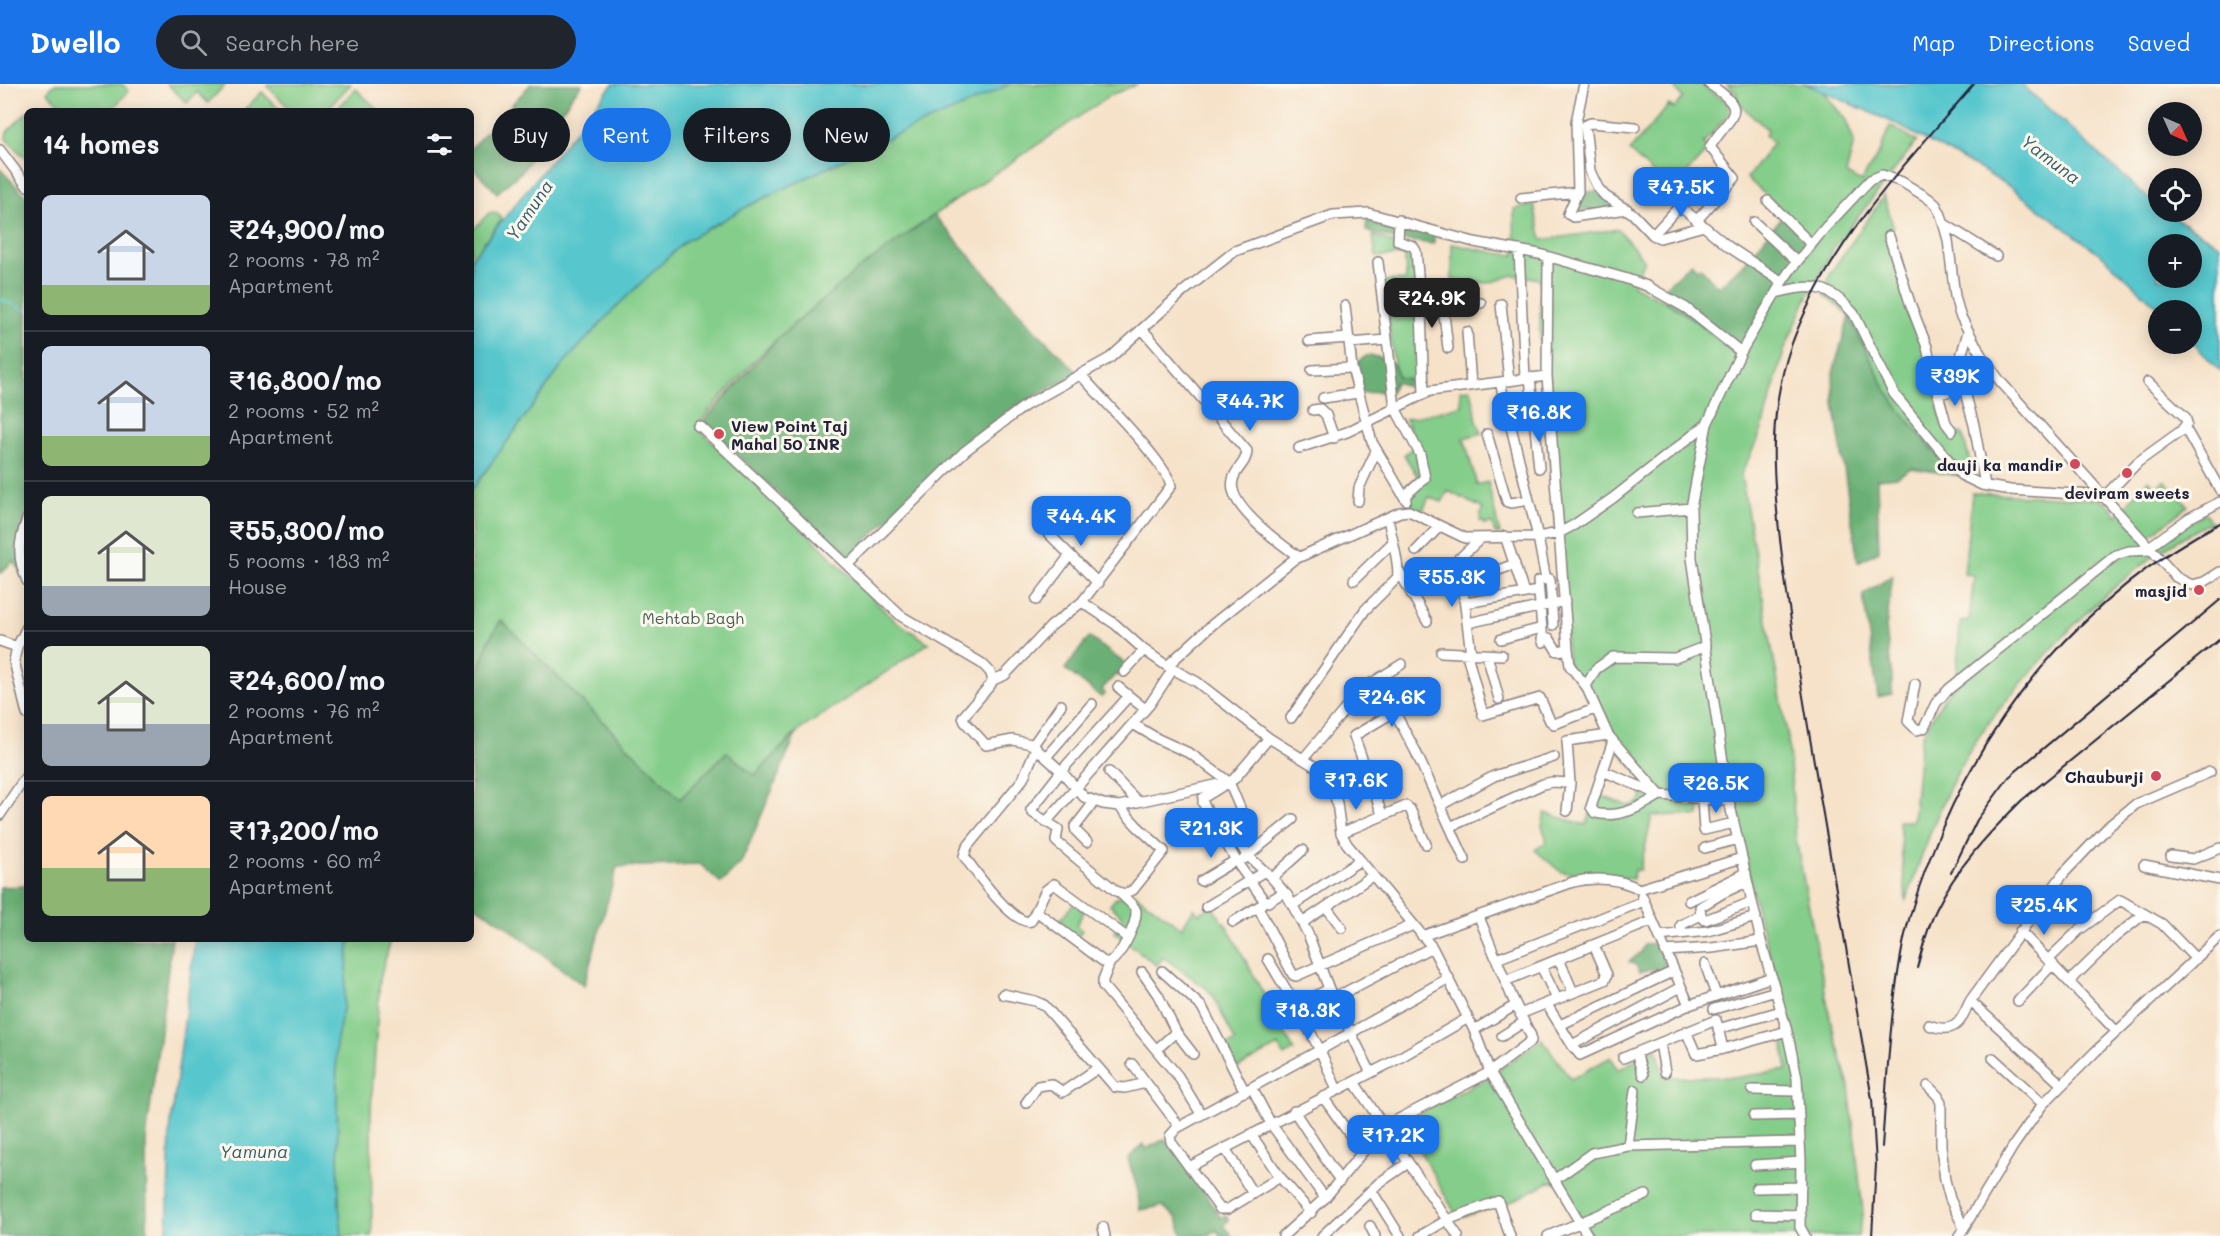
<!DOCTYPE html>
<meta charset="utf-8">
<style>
:root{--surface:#171b24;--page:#20242c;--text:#f1f3f6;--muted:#9ea1a6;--line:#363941;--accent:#1a73e8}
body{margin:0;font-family:Mali,sans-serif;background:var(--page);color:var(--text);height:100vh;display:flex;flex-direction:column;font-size:22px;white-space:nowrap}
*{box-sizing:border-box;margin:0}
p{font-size:20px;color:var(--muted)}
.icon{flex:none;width:33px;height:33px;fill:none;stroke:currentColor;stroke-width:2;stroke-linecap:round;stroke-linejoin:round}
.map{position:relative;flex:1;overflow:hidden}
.details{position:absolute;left:24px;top:24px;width:450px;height:834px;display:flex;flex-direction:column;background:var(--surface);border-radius:9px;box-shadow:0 3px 15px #0003}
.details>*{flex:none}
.top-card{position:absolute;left:492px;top:24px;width:570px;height:54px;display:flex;gap:12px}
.needle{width:39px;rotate:135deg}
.fabs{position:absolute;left:2148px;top:18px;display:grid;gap:12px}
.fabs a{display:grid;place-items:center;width:54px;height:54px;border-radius:50%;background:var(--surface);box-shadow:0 3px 15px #0003;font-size:30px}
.price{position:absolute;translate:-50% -51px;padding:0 14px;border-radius:12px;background:var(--accent);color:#fff;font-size:20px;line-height:39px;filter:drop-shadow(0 2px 3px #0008)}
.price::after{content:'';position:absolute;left:50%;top:36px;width:18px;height:14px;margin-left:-9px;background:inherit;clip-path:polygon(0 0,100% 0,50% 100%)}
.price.current{background:#222;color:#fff}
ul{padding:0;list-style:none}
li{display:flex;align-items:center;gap:18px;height:150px;padding:0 18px}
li+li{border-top:2px solid var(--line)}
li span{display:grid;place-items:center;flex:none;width:168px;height:120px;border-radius:9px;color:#555}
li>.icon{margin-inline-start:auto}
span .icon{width:72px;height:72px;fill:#fffc;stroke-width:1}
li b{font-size:26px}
h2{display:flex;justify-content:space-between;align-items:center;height:72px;padding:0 18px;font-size:26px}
.pill{padding:0 21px;border-radius:27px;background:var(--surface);box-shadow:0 3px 15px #0003;font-size:21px;line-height:54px}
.pill.current{background:var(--accent);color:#fff}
header{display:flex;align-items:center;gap:36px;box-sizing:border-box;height:84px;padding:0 30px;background:var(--accent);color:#fff}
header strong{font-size:28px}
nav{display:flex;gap:33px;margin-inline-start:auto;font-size:21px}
.search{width:420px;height:54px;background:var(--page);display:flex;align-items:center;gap:15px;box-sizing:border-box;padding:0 21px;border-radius:33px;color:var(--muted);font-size:22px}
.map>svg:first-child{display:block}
.green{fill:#84cd8a;stroke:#537862;stroke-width:1.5}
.forest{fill:#6bb076;stroke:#466958;stroke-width:1.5}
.water{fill:#59c7cd;stroke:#3e7484;stroke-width:1.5;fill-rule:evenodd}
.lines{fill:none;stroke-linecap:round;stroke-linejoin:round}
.stream{stroke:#59c7cd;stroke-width:2}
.minor-casing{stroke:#8c8282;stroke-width:12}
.minor{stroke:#fff;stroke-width:9}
.rail{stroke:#22223b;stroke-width:2}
.poi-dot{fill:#d1495b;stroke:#fbf7ec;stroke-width:2}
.labels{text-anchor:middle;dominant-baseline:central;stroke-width:6;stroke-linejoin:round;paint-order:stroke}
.poi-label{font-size:16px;font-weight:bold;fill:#22223b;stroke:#fbf7ec;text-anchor:end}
.park-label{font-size:16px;fill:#445e57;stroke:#fbf7ec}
.water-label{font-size:18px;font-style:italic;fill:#355c6e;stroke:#fbf7ec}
</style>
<header>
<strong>Dwello</strong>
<div class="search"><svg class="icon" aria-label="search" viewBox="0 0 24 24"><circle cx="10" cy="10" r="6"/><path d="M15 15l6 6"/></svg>Search here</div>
<nav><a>Map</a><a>Directions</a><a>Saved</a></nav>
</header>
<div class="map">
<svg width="2220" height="1152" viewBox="0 0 2220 1152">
<rect width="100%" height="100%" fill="#fbf7ec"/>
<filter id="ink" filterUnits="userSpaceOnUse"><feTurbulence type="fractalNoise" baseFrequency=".0167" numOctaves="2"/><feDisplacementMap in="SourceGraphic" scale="12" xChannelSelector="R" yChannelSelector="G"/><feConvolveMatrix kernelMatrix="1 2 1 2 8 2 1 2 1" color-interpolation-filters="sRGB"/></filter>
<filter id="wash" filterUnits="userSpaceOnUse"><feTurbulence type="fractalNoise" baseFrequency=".008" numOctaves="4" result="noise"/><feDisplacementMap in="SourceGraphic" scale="24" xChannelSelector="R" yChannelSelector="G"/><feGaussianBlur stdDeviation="1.35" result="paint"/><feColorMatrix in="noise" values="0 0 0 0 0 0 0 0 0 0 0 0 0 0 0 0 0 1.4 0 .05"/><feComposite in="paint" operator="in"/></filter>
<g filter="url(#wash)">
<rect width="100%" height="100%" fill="#f6e2c9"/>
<!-- green -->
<path class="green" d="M55,0H122L129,7L110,27H67L47,8Z
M167,0H226L208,19L197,8L187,19Z
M269,0H351L325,27H292L267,2Z
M1010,0H1138L1111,11C998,88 882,161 780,252C750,279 723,312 696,342L813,455L894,536L929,559L797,648L754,692L727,668L680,715L501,536L489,556L471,612V407L564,279L619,220L685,157L748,122L890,53Z
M1679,0H1700L1727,18L1730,28L1703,60L1708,66L1671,106L1629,67L1669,21L1674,24L1683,14L1675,5Z
M1727,0H1806L1822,7L1846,36L1854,58L1846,90L1861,98L1880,67L1890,42L1917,57L1833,165L1807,214L1784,267L1761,348L1741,391L1788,654L1796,756L1831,938L1849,1003L1863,1128L1858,1152H1592L1559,1099L1549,1098L1511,1118L1458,1134L1403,1037L1486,995L1542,955L1571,995L1611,973L1618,986L1657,964L1663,993H1739L1787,986L1782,954L1793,945L1758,832L1734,723L1700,720L1699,732L1679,731L1652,732L1640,786H1634L1633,795L1561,788L1535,766L1547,757L1542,742L1545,729L1586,741L1598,711L1629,722L1640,718L1645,698L1607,652L1584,603L1568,583L1544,287H1540V195L1513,191L1489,199L1452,196V160L1497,169L1515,171L1514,125L1534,121L1542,156L1618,145L1644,176L1633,201L1666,218L1696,237L1784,199L1815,157L1747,94L1773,59L1765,51L1768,46L1733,14L1737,9Z
M356,5L379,27H335Z
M262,8L281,27H243Z
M27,28V76L6,55L7,48Z
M1884,112L1893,142L1886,153L1924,263L1943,341L1948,350L1962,349L1974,391H1954L1898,324L1885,304L1849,232L1824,210L1831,188Z
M495,128L502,135L471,175V148L489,129Z
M1373,151L1414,168L1420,299L1398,293L1394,280L1383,197L1406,196L1405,171L1376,173Z
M1471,305L1477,337L1482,349L1464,354L1477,401L1488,398L1500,450H1495L1492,439L1484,441V438H1480L1482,424L1448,407L1442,418L1429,413L1422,428L1410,423L1404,404L1418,393L1404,371L1417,360L1405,335L1462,322L1460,306Z
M2148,396L2156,403L2165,396L2188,422L2145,455L2152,463L2205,429L2211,438C2142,471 2083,529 2034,585C2011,611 1987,638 1969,668C1941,714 1923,767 1906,818L1899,737H1913L1921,653L1943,615L1956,599L1960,538L1969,537L1974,491L1964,490L1972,409L2094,415L2106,417L2117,432Z
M1134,809L1182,844L1194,824L1199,830L1211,822L1228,844L1294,966L1285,972L1278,962L1236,985L1226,963L1235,957L1213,912L1207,905L1163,873L1157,882L1114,848L1123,833L1110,821L1116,814Z
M1074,819L1084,828L1076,841L1082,847L1076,854L1057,840Z
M350,855H391L380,895L371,1025L372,1152H342L339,1122L336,960L343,924Z"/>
<!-- forest -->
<path class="forest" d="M531,0H582L572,12L522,87L497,109L471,82V64Z
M0,85L27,113V498L13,477L0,490Z
M1604,106L1630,125L1596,134L1593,125L1574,128L1581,109Z
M1785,129L1815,157L1784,199L1740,274L1696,237L1666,218L1667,201L1691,179L1697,185L1700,183L1718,203L1745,179Z
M934,131L1034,245L1078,289L1017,322L962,365L847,475L703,338L778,254L856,187Z
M1367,132L1434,150V160L1394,155L1366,147Z
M1849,232L1885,304L1898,324L1954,391L1911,384L1897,393L1877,395L1879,467L1858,478L1834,318L1833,289Z
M1366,272C1381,272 1396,276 1398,293L1420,299L1415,305C1407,304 1402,299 1395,298L1390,309L1387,310L1377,307L1367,309L1362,308L1361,293L1356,286L1358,278Z
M1893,491L1886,544L1892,594V610L1878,613L1863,511Z
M501,536L680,715L727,668L754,692L797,648L741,779L721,799L700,780L617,783L584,902L499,837L471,819V612L489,556Z
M1089,553L1127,581L1119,592L1116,590L1102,605L1105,610L1101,613L1065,585Z
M27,802V855H172L146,1056L147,1152H0V803Z
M1653,859L1659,866L1668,886L1660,890L1656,884L1640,888L1636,881L1629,878L1641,868L1644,861Z
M1165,1055L1188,1084L1221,1134L1225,1131L1229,1136L1224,1141L1232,1152H1221L1216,1146L1206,1152H1183L1176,1133L1162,1122L1140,1126L1137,1104L1128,1075L1143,1060L1146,1065Z"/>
<!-- water -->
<path class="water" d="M613,0H1010L962,23L890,53L748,122L685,157L619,220L564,279L471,407V175Z
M1806,0H2021L2158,123V128H2164L2220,161V287L2192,258V226H2161L2104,173L2010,103L1980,85L1892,38ZM2192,160V194H2158V160Z
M195,855H350L343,924L336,960L339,1122L342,1152H167L170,1047Z"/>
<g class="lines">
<!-- stream -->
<path class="stream" d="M0,215L27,226"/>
</g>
</g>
<g filter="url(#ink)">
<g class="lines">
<defs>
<path id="minor" d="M1584,0L1576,38L1578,107L1568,130L1573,133L1627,125
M1635,43L1591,39L1585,41L1590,87L1598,104L1605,112L1632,129L1653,151L1676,126L1682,124L1729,163L1782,198
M0,66L27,102
M1521,114L1578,108
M1768,117L1811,160
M1399,136L1398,157L1413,162L1416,167L1421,226L1424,310
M1697,136L1735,94L1710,63C1730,30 1752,28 1709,0
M1754,138L1797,178
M1943,139L1996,172
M1653,151L1660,154L1704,142
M1889,152L1910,219L1927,263L1933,292L1946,339L1952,347
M1519,166L1525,294
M1548,173L1547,292L1568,565L1570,582L1586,602
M1378,178L1395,324L1420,370L1425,394L1405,412
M1776,209C1813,199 1828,200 1854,230L1894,310L1961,391L1982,401L2010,406L2093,411L2105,414
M1501,220L1509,297
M1345,222L1352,284L1372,358L1406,416
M1443,222L1448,264
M1421,226L1481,219
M1143,246L1247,367C1247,379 1235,385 1233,396C1226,422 1281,460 1299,473
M1467,248L1471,301
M1968,248L1958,283L1974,341L1985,401
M1309,257L1349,254
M1350,259L1387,256
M1312,286L1352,284
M1530,293L1539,384
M1500,298L1538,453L1546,496
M1938,310L1965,304
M1323,314L1358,309
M1313,326L1320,325L1326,331L1334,354
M698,342L701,343L901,532L981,579C988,585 995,591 991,600L963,633L965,638L986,661L1013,656L1031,660L1061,687L1084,713L1103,720L1119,722L1229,698
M2185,344L2220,406
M1487,350L1507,418L1511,419L1529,416
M1299,364L1347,348L1430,307L1547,292
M2105,412L2138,378L2181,347L2187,339L2185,333L2148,298
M1358,417L1359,404L1376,367
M1056,428L1048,443L1047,448L1098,499
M1637,429L1691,424
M27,435C18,460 17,473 27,497
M1505,452L1524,509
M2149,463L2189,434L2220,418
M1416,467L1439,443
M1459,474L1471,570
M848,482L965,367L1026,321L1110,274L1184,207L1235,167L1333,131L1368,129L1474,158L1539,170L1624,194L1647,202L1686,224L1741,268
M1399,487L1427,537
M1550,495L1553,541
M1354,496L1392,459
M1538,497L1543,558
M1463,499L1515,480
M1412,512L1429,491L1445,488L1480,455
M1036,516L1070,471
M1082,518L1115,540L1144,566
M1465,519L1538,507
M1468,539L1565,517
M27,543L17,563L14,577L27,630
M1501,555L1542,544
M1542,555L1549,554L1557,567L1568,565
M0,557L17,563
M1441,568L1502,571
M1467,570L1483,631L1540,614L1550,637L1554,640L1595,625
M1487,571L1499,615
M1167,582L1213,540L1293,476L1400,428L1409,427L1465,454L1538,453L1559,449L1574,441L1613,414L1707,340
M1124,588L1144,566L1167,582L1197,598L1269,654L1319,685L1332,704L1337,719L1341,749L1347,760L1432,863L1474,946L1490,988L1588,1152
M993,596L1005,591L1051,542L1082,518L1171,402C1169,382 1098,311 1081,291
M1915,600L1908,637L1917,646L1924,644L1936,619L1949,605L2116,471L2129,467L2152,466
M1118,603L1145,625
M1394,627L1415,666L1465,776
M1291,634L1365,526L1397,494C1401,484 1390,448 1388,434
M1133,640L1158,655L1191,670L1229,698L1240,724L1239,759L1248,772L1272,794
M1269,654L1234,695L1203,714V719L1238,780L1263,815L1268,818L1284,808L1287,811L1308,850L1329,905L1371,989
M1613,657L1591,723L1595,729C1618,735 1641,723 1660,711
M1033,661L1061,621
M1036,664L1023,695L967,763L964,772C974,786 1014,843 1031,837L1046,806L1054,800L1128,854
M1046,673L1092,620
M1304,674L1362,605L1402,580
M1603,687L1660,711L1729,717
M1109,688L1138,718
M1660,711L1608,651L1586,602L1596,585L1613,573L1675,574L1706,562
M1702,715L1704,746L1734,739
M1441,721L1494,692L1554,673
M1119,722L1137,742L1164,767L1133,806L1124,810L1116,807L1058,759L1056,757L1058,745L1033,729L1031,726L1063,685L1129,612
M1567,727L1570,699L1567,657L1608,651
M1382,730L1354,652L1412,617
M0,731L27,691
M1047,737L1150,620L1173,585
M1450,743L1543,700L1552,698L1570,699
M1341,749L1406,722L1410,725L1426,760
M1087,758L1076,747L1075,743L1095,717
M1705,764L1738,755
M2171,772L2193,775L2220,764
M1244,775L1293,735
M2144,781L2220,796
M1201,797L1236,776
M1747,798L1723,809L1700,823L1701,831L1705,836L1752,818
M1284,808L1272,794L1303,766
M1642,812L1689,921
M1689,817L1746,789
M1293,821L1359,777
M1206,823L1265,787
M1258,823L1293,891L1296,892L1413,841
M1327,824L1342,844
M1036,827L1104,878H1110C1121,872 1137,840 1136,827C1135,821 1124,814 1120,809
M1233,838L1261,821
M1302,839L1372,792
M2020,847L2117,948
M1681,849V841L1701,831
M1422,852L1573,798C1594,793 1620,794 1639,805L1742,774
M1659,852L1708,847L1756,833
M1665,867L1712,864L1761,857
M1268,875L1296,922L1329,905
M1497,875L1644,817
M1559,875L1573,908
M2049,875L2079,846L2120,816L2162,840L2196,875
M1110,878L1103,896V902L1178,992L1201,1030
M1705,880L1716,911
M1541,882L1557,915
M1162,887L1202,923L1245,1008
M1142,888L1158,911L1176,948L1157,965
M1505,897L1652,837
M2070,897L2115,853L2144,830
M1003,910L1035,917L1044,921L1115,1003L1125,1004L1146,999
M1334,914L1432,863
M1970,917L2061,1000
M2018,917L2053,880
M1546,919L1572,961L1580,971L1689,921L1772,893
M1296,922L1320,966L1449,894
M1714,925L1776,907
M1520,930L1605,896L1607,891L1594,861
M1717,939L1723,965
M1560,941L1674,887
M1929,941C1955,951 1961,938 1970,917L2064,789L2109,742L2136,720L2210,688
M1718,945L1781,927
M1474,946L1516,921
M1686,947L1696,970L1723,965L1787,947
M1176,948L1193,970
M1502,952L1524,938
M1660,959L1665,988
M1572,961L1681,903
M1636,969L1643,991
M1623,974L1716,936
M1993,974L2043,1020
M1132,980L1179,1042
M1354,998L1458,1152
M1928,1002L1938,1012L1941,1019V1062L1945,1096L1950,1115L1964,1144
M1252,1004L1271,1040L1325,1114
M1752,1006L1798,1007
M1323,1013L1362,1068
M1026,1019L1038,1002L1051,1000L1063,1008L1098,984
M1294,1027L1340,1097
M1754,1032L1798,1031
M1251,1050L1280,1093L1311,1129
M1628,1062L1635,1006
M1225,1064L1253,1110
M1755,1081L1801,1078
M1191,1082L1392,978L1468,934
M1280,1093L1228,1125H1220L1171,1058L1170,1052L1177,1044L1320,966L1337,1006
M1554,1096L1592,1069L1628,1062L1798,1058
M1756,1104L1801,1103
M1371,1106L1400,1152
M1756,1130L1801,1131
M1370,1142L1375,1152
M1103,1143L1105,1152
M1283,1152L1325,1114L1383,1043L1490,988L1531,957V952L1512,913L1479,833
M1322,1152L1379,1099L1408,1079
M1420,1152L1447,1136L1498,1117L1510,1152
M1548,1152L1646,1111
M1805,1152L1800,1143L1801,1078L1797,994L1787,947L1761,857L1729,717L1692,474L1691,424L1707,340L1741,268L1782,198L1791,185L1825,144L1870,96L1882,91L1902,98L1928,114L1936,121L1941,131L1948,156L1955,212L1960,231L1981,271L2000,297L2176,493L2192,501L2204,498L2220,488
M1959,1152L2014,1061L2043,1020L2096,967L2220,852"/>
</defs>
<!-- minor casing -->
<use href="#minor" class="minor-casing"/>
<!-- minor -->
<use href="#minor" class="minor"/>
<!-- rail -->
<path class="rail" d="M1951,789L1977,736L2009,693L2220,516
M1917,884C1922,865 1927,845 1936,826C1956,784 1989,749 2022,716L2220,555
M1882,1063C1887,995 1890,927 1903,860C1909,831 1919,802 1930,774C1983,633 2086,509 2220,439
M1872,1152L1876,1080L1872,1015C1852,899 1832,782 1812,666C1801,601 1790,537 1782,472C1773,399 1766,334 1791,262C1828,160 1905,81 1974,0"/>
</g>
</g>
<!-- markers -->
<g class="poi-dot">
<circle cx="719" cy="350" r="6"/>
<circle cx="2075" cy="380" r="6"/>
<circle cx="2127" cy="389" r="6"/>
<circle cx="2199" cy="506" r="6"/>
<circle cx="2156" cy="692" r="6"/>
</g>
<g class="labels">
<!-- poi labels -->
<g class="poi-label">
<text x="731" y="341" text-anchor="start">View Point Taj<tspan x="731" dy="18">Mahal 50 INR</tspan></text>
<text x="2063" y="380">dauji ka mandir</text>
<text x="2127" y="408" text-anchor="middle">deviram sweets</text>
<text x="2187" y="506">masjid</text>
<text x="2144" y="692">Chauburji</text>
</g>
<!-- park labels -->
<g class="park-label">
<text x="693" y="533">Mehtab Bagh</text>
</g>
<!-- water labels -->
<g class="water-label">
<text transform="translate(2051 75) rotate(37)">Yamuna</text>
<text transform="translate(529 126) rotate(-56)">Yamuna</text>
<text x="254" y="1067">Yamuna</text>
</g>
</g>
</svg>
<div class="fabs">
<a><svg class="needle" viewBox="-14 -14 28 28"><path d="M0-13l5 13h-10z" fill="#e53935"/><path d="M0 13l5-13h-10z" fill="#9ea1a6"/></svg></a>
<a><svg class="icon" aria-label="locate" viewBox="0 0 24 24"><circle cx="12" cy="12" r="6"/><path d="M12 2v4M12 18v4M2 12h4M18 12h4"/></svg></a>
<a>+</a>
<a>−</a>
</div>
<b class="price" style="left:1681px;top:134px">₹47.5K</b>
<b class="price current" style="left:1432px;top:245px">₹24.9K</b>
<b class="price" style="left:1955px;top:323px">₹39K</b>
<b class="price" style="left:1250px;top:348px">₹44.7K</b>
<b class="price" style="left:1539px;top:359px">₹16.8K</b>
<b class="price" style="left:1081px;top:463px">₹44.4K</b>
<b class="price" style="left:1452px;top:524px">₹55.3K</b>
<b class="price" style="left:1392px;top:644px">₹24.6K</b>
<b class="price" style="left:1356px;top:727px">₹17.6K</b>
<b class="price" style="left:1716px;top:730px">₹26.5K</b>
<b class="price" style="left:1211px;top:775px">₹21.3K</b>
<b class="price" style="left:2044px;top:852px">₹25.4K</b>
<b class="price" style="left:1308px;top:957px">₹18.3K</b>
<b class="price" style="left:1393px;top:1082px">₹17.2K</b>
<div class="top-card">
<a class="pill">Buy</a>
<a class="pill current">Rent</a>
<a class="pill">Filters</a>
<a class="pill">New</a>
</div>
<section class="details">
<h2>14 homes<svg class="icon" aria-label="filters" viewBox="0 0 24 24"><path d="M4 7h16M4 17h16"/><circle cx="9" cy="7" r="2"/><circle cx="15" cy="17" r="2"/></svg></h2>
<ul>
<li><span style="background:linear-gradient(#c9d6e8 75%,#8fb573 0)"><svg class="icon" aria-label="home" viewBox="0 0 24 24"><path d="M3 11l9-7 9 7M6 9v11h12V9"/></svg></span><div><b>₹24,900/mo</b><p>2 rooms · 78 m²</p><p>Apartment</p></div></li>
<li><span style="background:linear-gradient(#c9d6e8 75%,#8fb573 0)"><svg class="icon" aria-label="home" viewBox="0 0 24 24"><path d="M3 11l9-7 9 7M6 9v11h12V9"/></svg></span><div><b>₹16,800/mo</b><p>2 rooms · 52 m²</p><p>Apartment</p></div></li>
<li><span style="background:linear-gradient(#dfe7d0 75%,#9aa5b1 0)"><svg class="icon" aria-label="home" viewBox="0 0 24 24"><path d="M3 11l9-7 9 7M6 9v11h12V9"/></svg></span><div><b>₹55,300/mo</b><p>5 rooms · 183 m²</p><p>House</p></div></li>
<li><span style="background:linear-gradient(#dfe7d0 65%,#9aa5b1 0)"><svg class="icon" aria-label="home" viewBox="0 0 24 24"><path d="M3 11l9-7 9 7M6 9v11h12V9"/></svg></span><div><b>₹24,600/mo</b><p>2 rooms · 76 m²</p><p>Apartment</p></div></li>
<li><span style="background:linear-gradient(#ffd9b3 60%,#8fb573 0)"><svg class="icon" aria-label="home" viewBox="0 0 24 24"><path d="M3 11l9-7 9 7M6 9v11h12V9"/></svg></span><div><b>₹17,200/mo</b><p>2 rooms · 60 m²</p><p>Apartment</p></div></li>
</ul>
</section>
</div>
